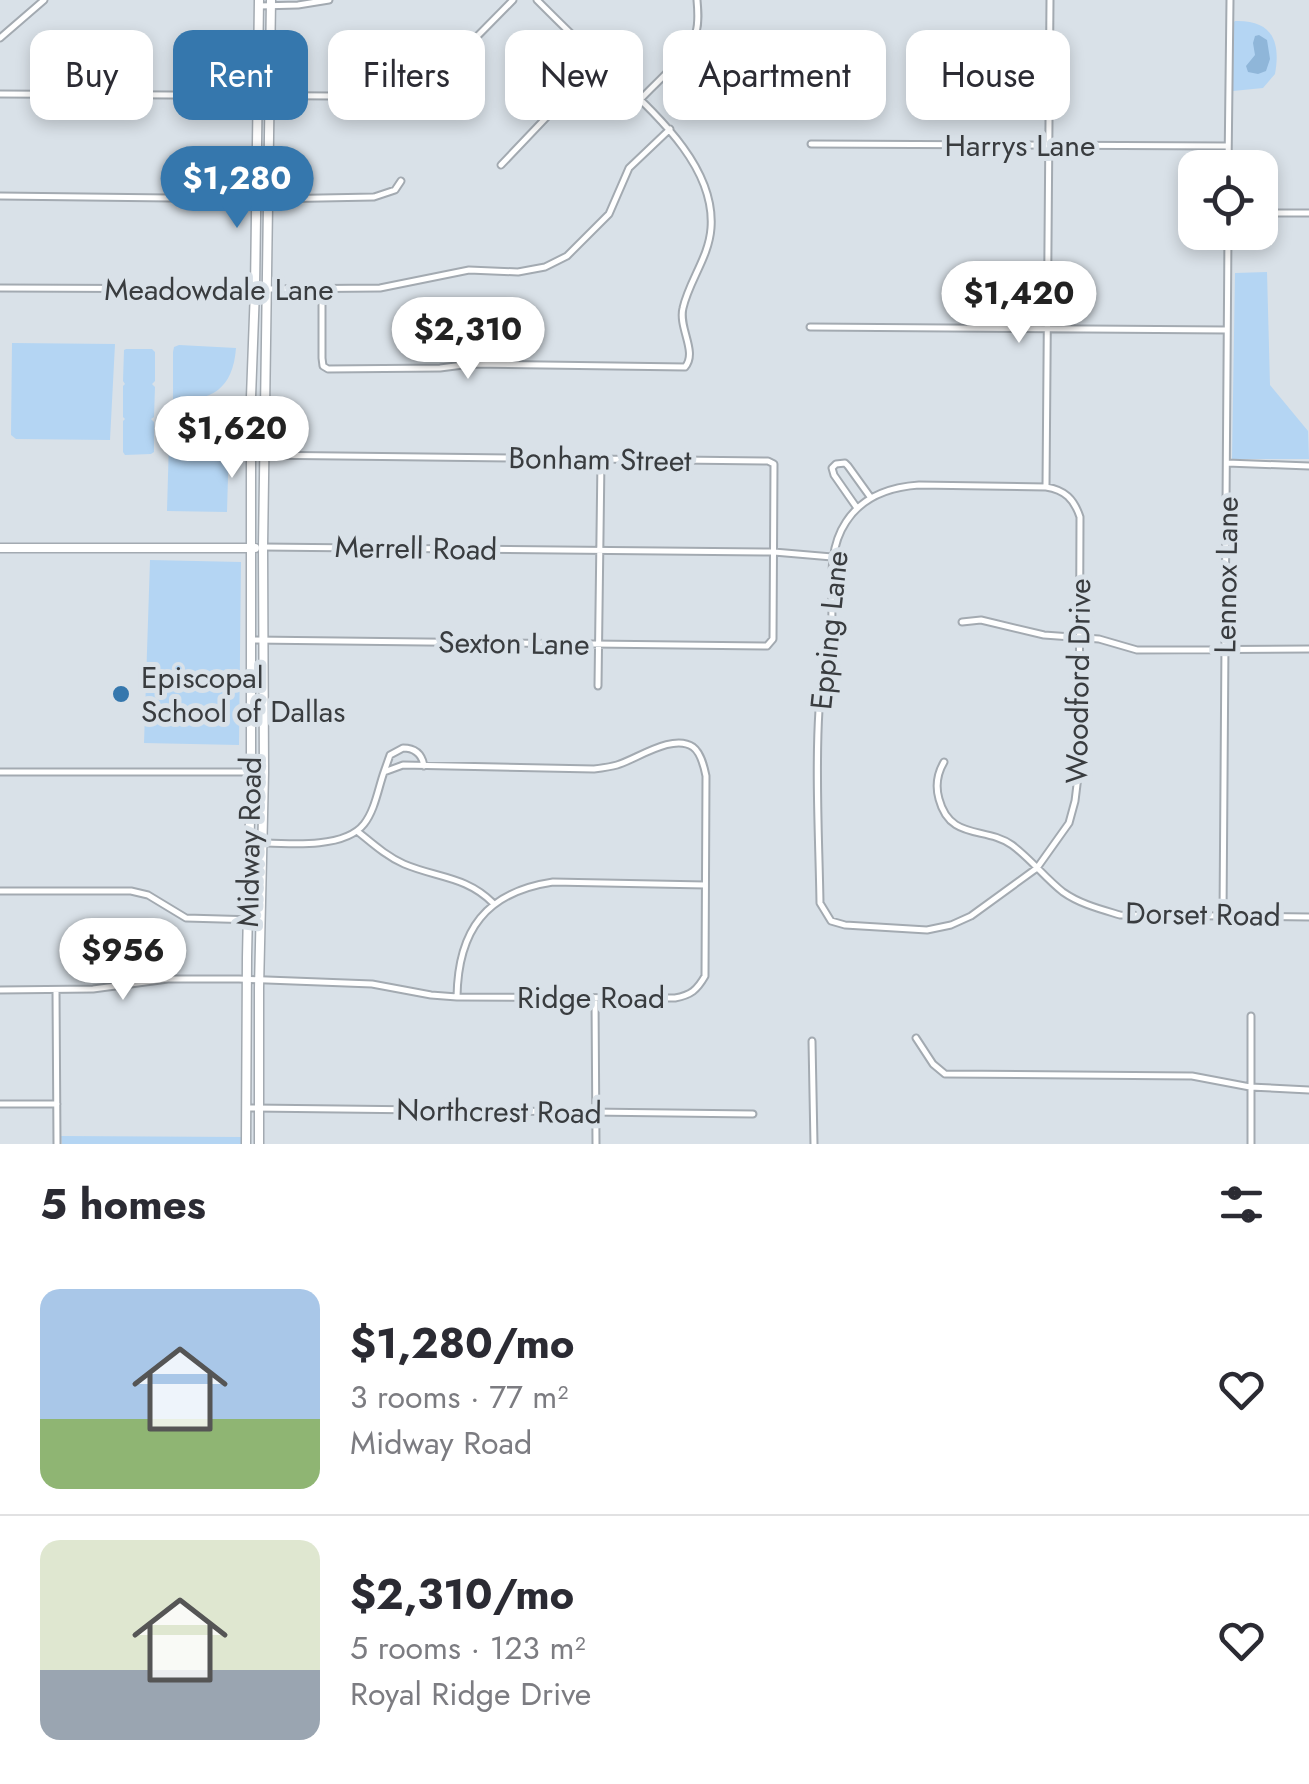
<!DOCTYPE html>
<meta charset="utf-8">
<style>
:root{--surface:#fff;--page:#f2f2f3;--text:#2b2b33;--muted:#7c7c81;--line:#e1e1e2;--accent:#3577ad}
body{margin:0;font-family:Jost,sans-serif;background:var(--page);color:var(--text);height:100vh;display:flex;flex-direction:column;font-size:38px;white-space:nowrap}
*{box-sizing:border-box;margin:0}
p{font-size:32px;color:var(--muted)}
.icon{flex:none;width:55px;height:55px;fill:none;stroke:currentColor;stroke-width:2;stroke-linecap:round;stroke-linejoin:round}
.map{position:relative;height:1144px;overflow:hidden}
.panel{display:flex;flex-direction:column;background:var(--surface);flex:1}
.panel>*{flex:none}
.guide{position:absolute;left:30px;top:30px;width:1250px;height:90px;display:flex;gap:20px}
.controls{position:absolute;left:1178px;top:150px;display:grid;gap:20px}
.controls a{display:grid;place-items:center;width:100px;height:100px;border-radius:20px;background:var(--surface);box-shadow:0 5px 15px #0003;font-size:50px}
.price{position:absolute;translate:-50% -85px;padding:0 22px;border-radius:35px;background:#fff;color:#222;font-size:32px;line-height:65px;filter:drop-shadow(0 2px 5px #0008)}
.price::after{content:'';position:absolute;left:50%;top:60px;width:30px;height:22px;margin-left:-15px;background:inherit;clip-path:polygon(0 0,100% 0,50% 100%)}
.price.selected{background:var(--accent);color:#fff}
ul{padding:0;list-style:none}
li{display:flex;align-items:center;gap:30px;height:250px;padding:0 40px}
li+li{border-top:2px solid var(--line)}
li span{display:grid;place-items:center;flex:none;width:280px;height:200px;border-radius:20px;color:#555}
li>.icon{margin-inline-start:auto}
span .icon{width:120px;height:120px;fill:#fffc;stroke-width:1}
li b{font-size:42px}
h2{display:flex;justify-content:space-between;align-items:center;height:120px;padding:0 40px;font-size:42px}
.pill{padding:0 35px;border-radius:20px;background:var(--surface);box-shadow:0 5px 15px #0003;font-size:35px;line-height:90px}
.pill.selected{background:var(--accent);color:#fff}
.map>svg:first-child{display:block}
.green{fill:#b4d5f3}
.water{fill:#8fb6d9}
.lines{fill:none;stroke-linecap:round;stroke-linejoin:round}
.street-casing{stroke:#a3aab1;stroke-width:9}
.secondary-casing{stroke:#a3aab1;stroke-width:11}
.street{stroke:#fff;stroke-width:5}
.secondary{stroke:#fff;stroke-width:8}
.poi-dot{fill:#3577ad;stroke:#d9e1e8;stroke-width:4}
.labels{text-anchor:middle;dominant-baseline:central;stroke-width:10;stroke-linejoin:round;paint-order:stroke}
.street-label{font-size:30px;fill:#393c3f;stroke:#d9e1e8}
.poi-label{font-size:30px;fill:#393c3f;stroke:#d9e1e8;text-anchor:start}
</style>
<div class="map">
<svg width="1309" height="1144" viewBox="0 0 1309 1144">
<rect width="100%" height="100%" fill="#d9e1e8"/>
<!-- green -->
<path class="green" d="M1235,21C1272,20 1281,41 1275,74L1263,88L1233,91L1232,24Z
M1267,272L1270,385L1308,431L1309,459H1232L1235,273Z
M12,343L115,344L110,440L16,439L11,435Z
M179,345L236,348C233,389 212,401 173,401V352L174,347Z
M126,349H152L155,352V381L152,384L155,387L154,417L151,419L154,422V452L151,454L125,455L123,452V421L125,419L123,417V386L125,384L123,381L124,350Z
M170,406L230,407L227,512L167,511Z
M150,560L241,562L239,745L144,743Z
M61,1136L241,1137V1144H62Z"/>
<!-- water -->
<path class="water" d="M1259,35L1267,40L1270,59L1266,71L1258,74L1248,72L1246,66L1255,55L1253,43L1255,36Z"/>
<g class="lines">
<defs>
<path id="street" d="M259,6L298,5L329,0
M0,38L44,0
M431,75L444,70L513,0
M0,94L333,96
M640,100C658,80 687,58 696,32C699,22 698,11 697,0
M811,144L1228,146
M501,165L599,62
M1228,168L1230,0
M0,196L257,199
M268,199L374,197L395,190L401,181
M1260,213H1309
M0,288L255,289
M266,289L380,288L469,270L518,272L545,267L567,256L609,214L629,168L670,129
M322,290V358L323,366L328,369L440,368L471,364L685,367C698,352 678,328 683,308C689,281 709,257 711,228C716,162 646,106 604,65C581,44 559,22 537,0
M810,327L1227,330
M251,455L768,461L774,464L773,639L767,646L252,640
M1227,463L1309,466
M919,485L1046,487C1065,490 1074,499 1080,517L1079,768L1075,801L1069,823L1037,868L971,916L951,925L927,930L845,925L831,921L820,903C819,841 815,772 819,710C821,685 828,660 831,634C835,597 824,555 846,522C862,497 890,487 919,485Z
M1046,487L1050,0
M857,508L834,475L832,468L836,464L845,463L848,466L871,498
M263,547L774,552L832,557
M962,622L981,620L1044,635L1099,639L1137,650L1309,649
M598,686L601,459
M944,762C937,774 935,785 939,799C950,841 985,826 1012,845C1031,859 1045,878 1063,892C1080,904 1100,909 1120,915L1309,917
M0,772H264
M384,772L390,755L403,748C415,748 422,754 424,766
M357,831C372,843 386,856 404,864C437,878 466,876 493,903
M0,891H131L148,895L186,918L260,920
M1223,917L1228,232
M0,990L93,989L168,979H239L372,984L431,995L457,997L675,998C691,995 697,990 705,976L706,776C704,766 701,753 693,747C673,733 637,759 617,765C610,767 602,768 594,769L403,765L384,772C378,789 375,810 364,824C343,851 280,843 249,842
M56,990L57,1144
M457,997C458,930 486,892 553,882L705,885
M595,998L596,1144
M916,1038L933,1064L945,1074L1192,1076L1250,1087L1309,1090
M812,1041L814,1144
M0,1104H57
M246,1108L753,1114
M1251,1144V1016"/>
<path id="secondary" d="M0,548H255
M246,1144L247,957L251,772V397L255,289L259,0
M259,1144V988L264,772L263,547L271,0"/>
</defs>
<!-- street casing -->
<use href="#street" class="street-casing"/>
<!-- secondary casing -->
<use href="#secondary" class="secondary-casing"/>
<!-- street -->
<use href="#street" class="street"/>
<!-- secondary -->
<use href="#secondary" class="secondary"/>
</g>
<!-- markers -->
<circle class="poi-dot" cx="121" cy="694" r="10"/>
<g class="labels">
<!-- street labels -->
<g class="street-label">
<text x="1020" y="145">Harrys Lane</text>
<text x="219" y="289">Meadowdale Lane</text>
<text transform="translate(600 459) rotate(1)">Bonham Street</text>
<text transform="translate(416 548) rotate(1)">Merrell Road</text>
<text transform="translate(1226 575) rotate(-89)">Lennox Lane</text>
<text transform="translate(829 630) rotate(-84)">Epping Lane</text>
<text transform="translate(514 643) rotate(1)">Sexton Lane</text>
<text transform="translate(1078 681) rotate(-89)">Woodford Drive</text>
<text transform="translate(249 842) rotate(-89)">Midway Road</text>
<text transform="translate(1203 914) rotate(1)">Dorset Road</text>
<text x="591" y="997">Ridge Road</text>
<text transform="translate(499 1111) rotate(1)">Northcrest Road</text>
</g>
<!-- poi labels -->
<g class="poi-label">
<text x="141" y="677">Episcopal<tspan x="141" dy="34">School of Dallas</tspan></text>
</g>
</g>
</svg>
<div class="controls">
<a><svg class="icon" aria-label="locate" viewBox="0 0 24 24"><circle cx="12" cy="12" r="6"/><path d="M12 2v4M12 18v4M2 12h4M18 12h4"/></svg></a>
</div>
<b class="price selected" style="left:237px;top:231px">$1,280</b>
<b class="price" style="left:1019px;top:346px">$1,420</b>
<b class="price" style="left:468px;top:382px">$2,310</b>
<b class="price" style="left:232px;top:481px">$1,620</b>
<b class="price" style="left:123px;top:1003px">$956</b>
<div class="guide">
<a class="pill">Buy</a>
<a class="pill selected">Rent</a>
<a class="pill">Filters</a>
<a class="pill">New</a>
<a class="pill">Apartment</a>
<a class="pill">House</a>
</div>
</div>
<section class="panel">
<h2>5 homes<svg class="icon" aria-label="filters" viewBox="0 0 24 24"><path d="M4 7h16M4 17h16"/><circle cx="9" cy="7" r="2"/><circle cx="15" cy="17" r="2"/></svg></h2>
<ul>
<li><span style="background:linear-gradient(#a9c7e8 65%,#8fb573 0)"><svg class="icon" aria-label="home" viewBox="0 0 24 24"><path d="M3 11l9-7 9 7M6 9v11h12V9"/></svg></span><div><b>$1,280/mo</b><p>3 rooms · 77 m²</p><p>Midway Road</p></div><svg class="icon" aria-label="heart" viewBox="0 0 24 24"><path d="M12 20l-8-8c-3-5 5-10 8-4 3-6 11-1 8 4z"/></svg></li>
<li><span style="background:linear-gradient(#dfe7d0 65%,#9aa5b1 0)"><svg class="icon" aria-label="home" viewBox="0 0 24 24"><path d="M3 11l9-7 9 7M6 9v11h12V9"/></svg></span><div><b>$2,310/mo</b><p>5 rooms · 123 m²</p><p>Royal Ridge Drive</p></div><svg class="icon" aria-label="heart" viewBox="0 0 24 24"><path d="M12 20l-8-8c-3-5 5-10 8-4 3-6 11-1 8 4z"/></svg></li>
</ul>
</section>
